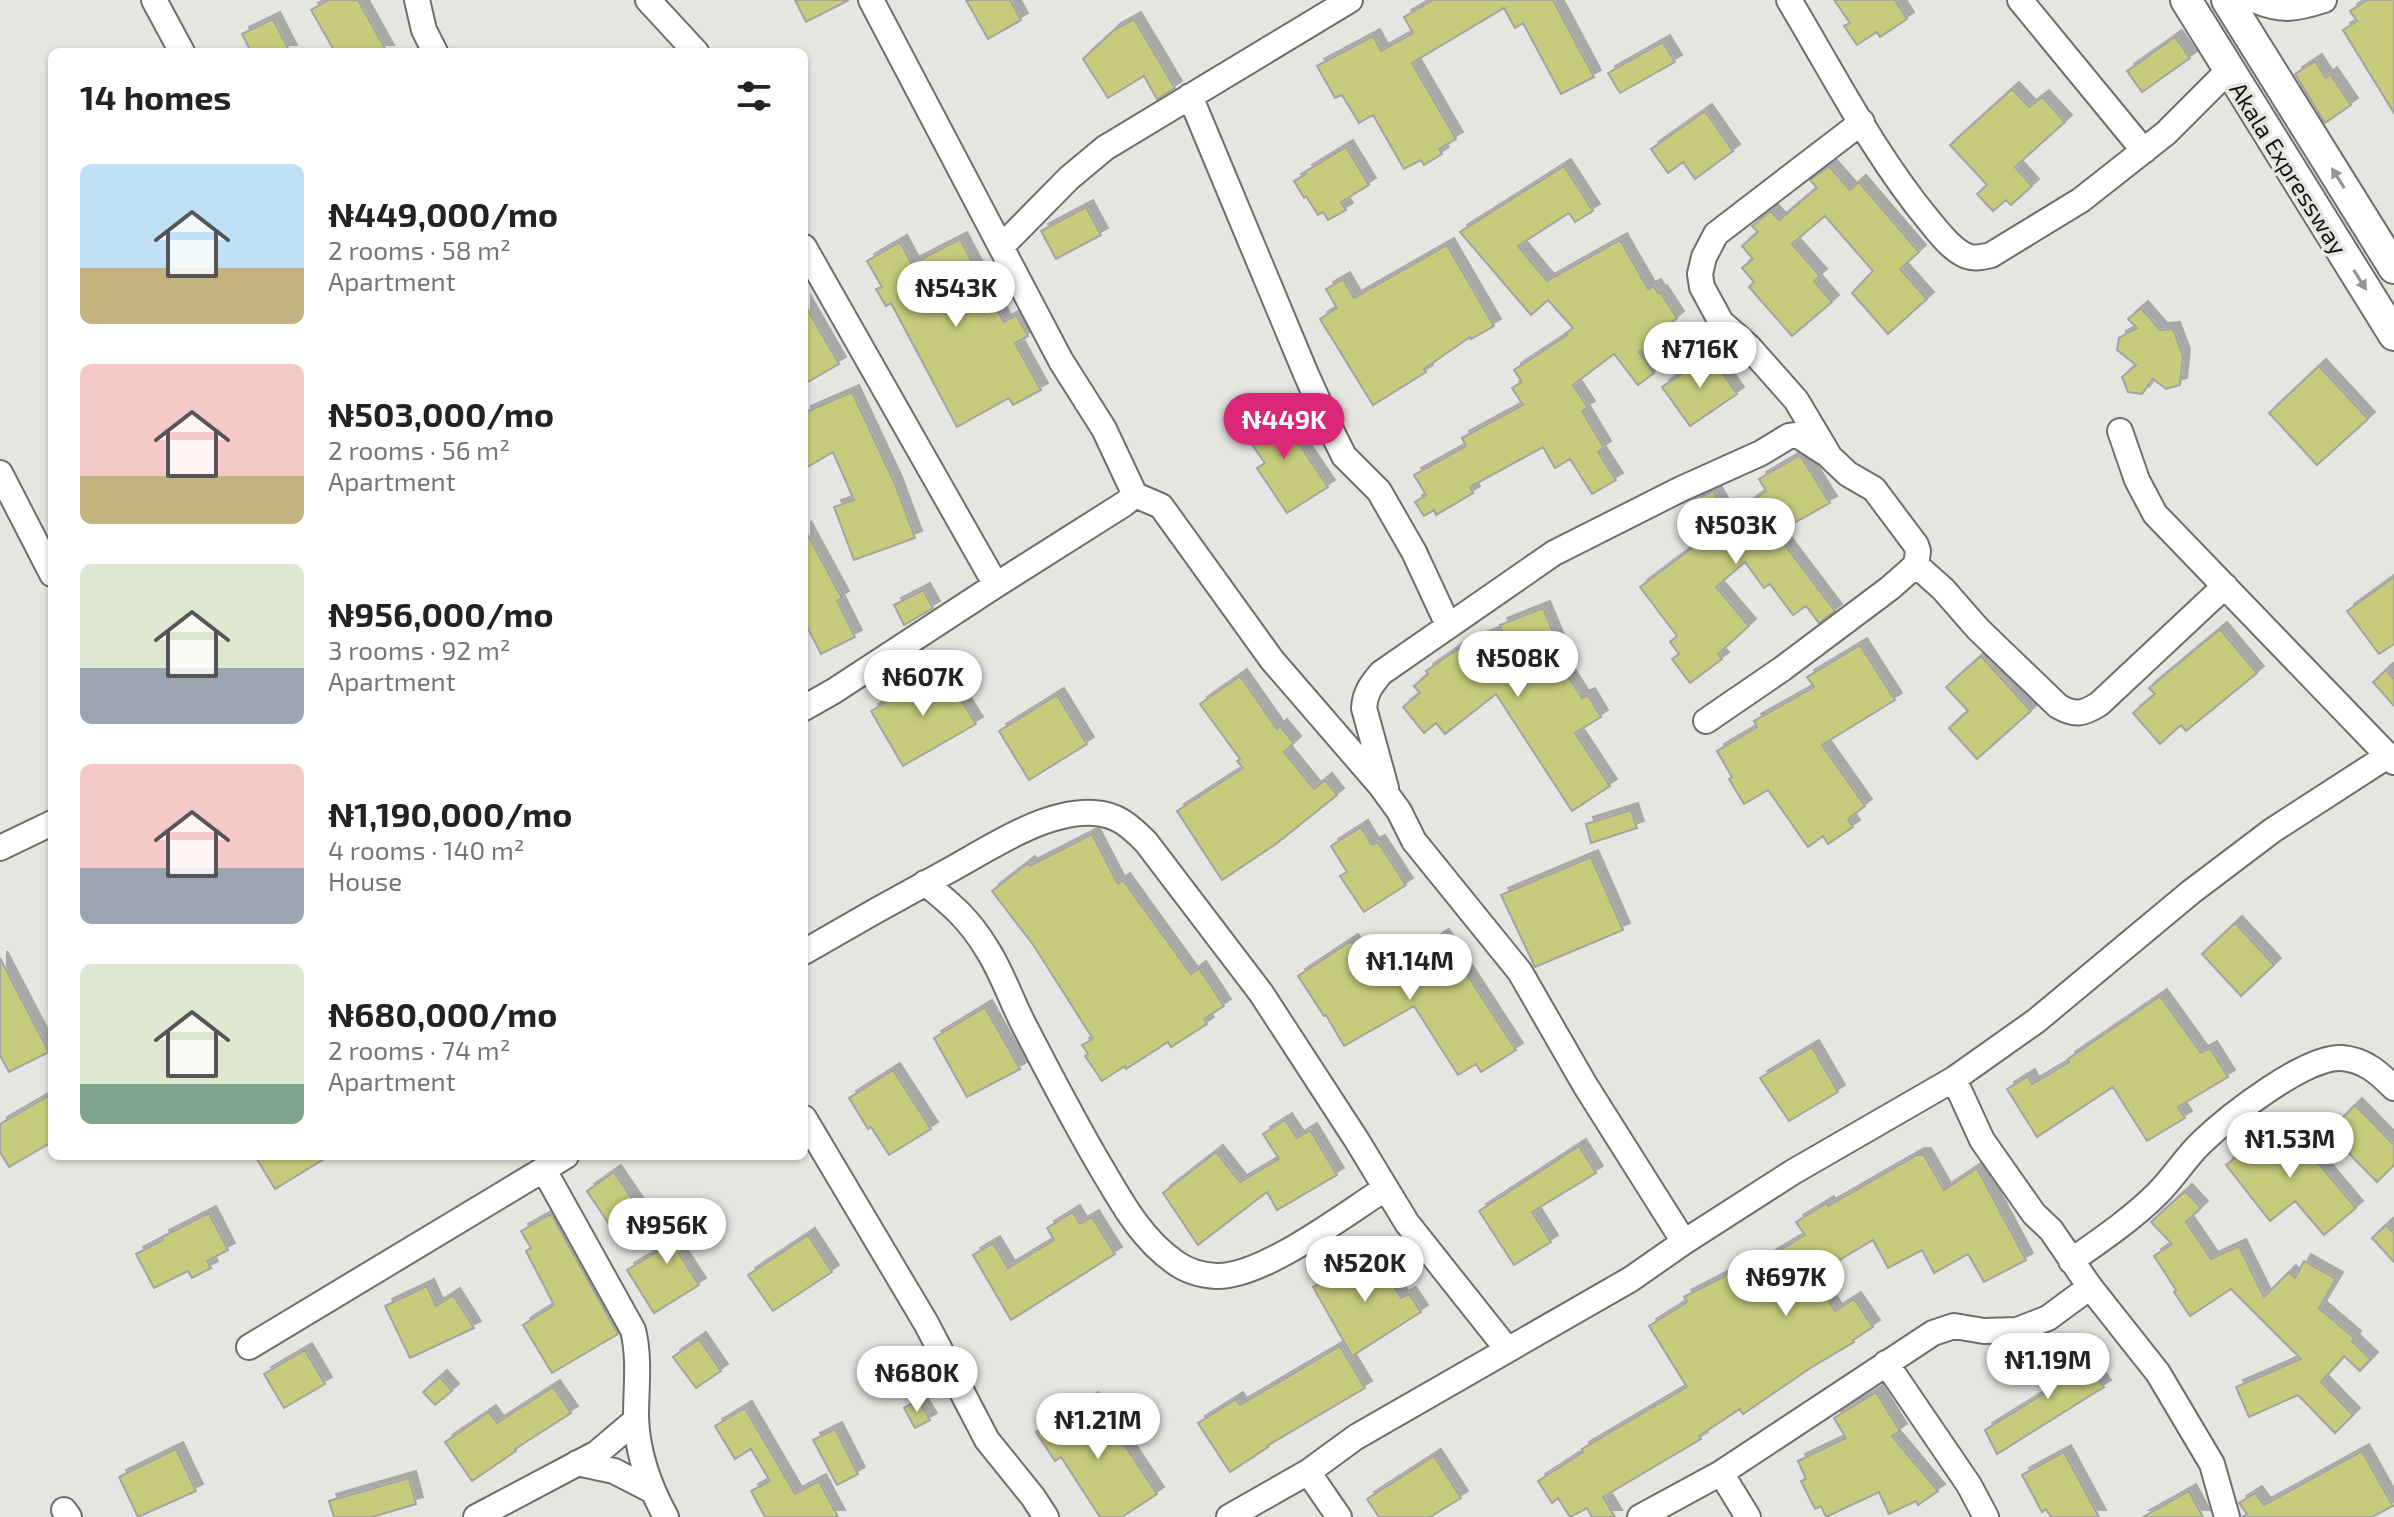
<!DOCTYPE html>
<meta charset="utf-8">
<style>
:root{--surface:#fff;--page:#f2f2f2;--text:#222;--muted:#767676;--accent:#db2777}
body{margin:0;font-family:"Exo 2",sans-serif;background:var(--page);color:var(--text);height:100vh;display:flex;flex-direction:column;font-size:30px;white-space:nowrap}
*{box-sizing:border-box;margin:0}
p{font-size:26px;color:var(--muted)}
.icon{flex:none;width:44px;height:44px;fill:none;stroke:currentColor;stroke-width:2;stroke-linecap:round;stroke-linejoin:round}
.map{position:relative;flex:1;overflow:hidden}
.details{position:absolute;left:48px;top:48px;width:760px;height:1112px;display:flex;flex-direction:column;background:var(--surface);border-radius:12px;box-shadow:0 2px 6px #0004}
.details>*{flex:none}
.price{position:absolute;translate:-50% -68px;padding:0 18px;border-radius:28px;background:#fff;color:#222;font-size:26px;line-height:52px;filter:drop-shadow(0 2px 4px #0008)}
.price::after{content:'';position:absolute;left:50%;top:48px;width:24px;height:18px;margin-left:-12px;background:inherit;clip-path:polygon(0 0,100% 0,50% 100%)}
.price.current{background:var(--accent);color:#fff}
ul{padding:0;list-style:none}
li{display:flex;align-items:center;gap:24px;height:200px;padding:0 32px}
li span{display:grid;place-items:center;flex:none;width:224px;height:160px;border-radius:12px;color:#555}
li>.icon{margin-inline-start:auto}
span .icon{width:96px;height:96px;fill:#fffc;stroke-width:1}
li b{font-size:34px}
h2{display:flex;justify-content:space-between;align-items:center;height:96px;padding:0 32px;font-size:34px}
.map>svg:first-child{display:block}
.building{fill:#c6cc7c;stroke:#a3a4a0;stroke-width:2;filter:url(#shadow)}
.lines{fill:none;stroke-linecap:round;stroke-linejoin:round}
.minor-casing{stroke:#6e6e6b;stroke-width:28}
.major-casing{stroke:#6e6e6b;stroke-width:34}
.minor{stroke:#fff;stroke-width:24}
.major{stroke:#fff;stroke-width:30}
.oneway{fill:#959594}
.labels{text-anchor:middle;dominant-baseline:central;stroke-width:7;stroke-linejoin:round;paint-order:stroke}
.street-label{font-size:24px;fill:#131312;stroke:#e5e5e2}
</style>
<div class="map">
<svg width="2394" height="1517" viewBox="0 0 2394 1517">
<defs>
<filter id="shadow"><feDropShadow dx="7" dy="-7" stdDeviation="0" flood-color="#0004"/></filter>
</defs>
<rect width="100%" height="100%" fill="#e5e5e2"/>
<!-- building -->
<path class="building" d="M329,0H358L387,52H335L311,10Z
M795,0H849L806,22Z
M966,0H1010L1021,20L988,39Z
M1433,0H1553L1594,77L1561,94L1523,23L1515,28L1504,8L1412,63L1456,139L1439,149L1442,154L1424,165L1421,160L1404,169L1373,115L1359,123L1342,95L1335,98L1317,66L1373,36L1381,51L1413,33L1404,17Z
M1834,0H1895L1907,19L1880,37L1877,32L1857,45L1844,26L1850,23Z
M2367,0H2394V113L2343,30L2357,21L2350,11Z
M273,19L290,52H251L242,34Z
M1134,19L1175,88L1157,99L1144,76L1108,98L1083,59L1114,30Z
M2175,37L2190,58L2142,92L2127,71Z
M1663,42L1675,62L1620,93L1608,73Z
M2315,61L2326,78L2330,74L2351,105L2325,123L2295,74Z
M2012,89L2029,107L2042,97L2065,122L2015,167L2032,186L2011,205L2006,200L1993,211L1977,194L1987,185L1950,145Z
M1705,111L1733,151L1695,179L1683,162L1668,173L1651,149Z
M1346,147L1369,185L1341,202L1346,210L1328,220L1323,212L1318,215L1306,196L1304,198L1294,181L1306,174L1305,172Z
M1564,166L1593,211L1575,222L1569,213L1518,246L1547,281L1620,240L1648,289L1654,286L1658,293L1660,292L1677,318L1665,328L1668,333L1639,352L1654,373L1638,385L1614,354L1573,385L1588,408L1582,411L1604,448L1598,452L1616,480L1592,494L1570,459L1555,468L1543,447L1470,487L1473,493L1436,515L1434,510L1424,516L1415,502L1426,495L1414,475L1466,446L1462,438L1523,405L1512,388L1522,382L1514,370L1567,335L1566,333L1573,328L1548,300L1531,315L1460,232Z
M1829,166L1850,190L1859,182L1919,252L1900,269L1927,299L1888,334L1852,293L1873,271L1825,216L1792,244L1820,276L1814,281L1832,302L1792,336L1749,287L1754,282L1742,268L1753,259L1742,246L1758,232L1752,226L1771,211L1779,220L1817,188L1810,180Z
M1086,207L1101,235L1056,259L1041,231Z
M960,239L1004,322L1016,315L1028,336L1015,343L1041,390L1013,405L1009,398L957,427L891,303L886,306L876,289L882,287L867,261L900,242L912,264Z
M1447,245L1494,326L1471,339L1470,337L1424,369L1426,372L1373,405L1320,319L1337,308L1326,289L1343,279L1354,298Z
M804,303L839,364L804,384Z
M2141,308L2160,330L2173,329L2183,356L2180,385L2166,389L2153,379L2142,394L2128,392L2122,377L2136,365L2117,350L2119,338L2137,328L2128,319Z
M1710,355L1737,394L1690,426L1662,387Z
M2319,366L2368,419L2317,465L2269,413Z
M852,392L895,484L915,538L854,560L834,507L854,500L833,452L804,469V413Z
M1282,406L1293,422L1287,426L1328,487L1287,513L1257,468L1265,463L1243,432Z
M1800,455L1830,503L1776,533L1835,611L1819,623L1806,606L1793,615L1770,584L1764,588L1745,562L1716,587L1749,626L1718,654L1722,659L1690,683L1672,659L1679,654L1670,642L1677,636L1640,587L1693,547L1679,523L1701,511L1694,500L1713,491L1729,518L1766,491L1759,479Z
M804,528L842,598L837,601L855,637L821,654L804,621Z
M2394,577V644L2379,654L2347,611Z
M923,590L933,608L904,625L894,605Z
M1543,608L1566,663L1561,665L1582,698L1588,695L1601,717L1575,733L1610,786L1572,811L1496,694L1445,734L1436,723L1424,733L1403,707L1420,693L1414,686L1428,674L1426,671L1462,646L1502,630L1500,625Z
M2220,629L2257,673L2186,731L2181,725L2160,744L2133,713L2155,694L2149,688Z
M1860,645L1895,700L1822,745L1865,806L1848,819L1853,827L1828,844L1823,836L1808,847L1768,790L1744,804L1729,779L1732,777L1717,751L1757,727L1754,721L1814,687L1807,677Z
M1981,656L2031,711L1977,759L1949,728L1968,711L1946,687Z
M942,669L976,724L903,766L871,711Z
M2386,670L2394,679V706L2373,682Z
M1240,676L1277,729L1280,726L1294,743L1284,752L1314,789L1325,780L1337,795L1276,844L1222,880L1177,811L1243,768L1237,761L1240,759L1200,704Z
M1057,695L1087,744L1029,780L999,731Z
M1631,810L1637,828L1591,843L1586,824Z
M1361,827L1372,845L1378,842L1406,885L1364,912L1340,876L1347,872L1331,846Z
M1092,834L1118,884L1123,880L1191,974L1199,968L1224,1006L1204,1019L1207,1024L1171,1047L1168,1042L1126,1069L1125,1066L1102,1081L1085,1056L1088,1054L1082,1045L1093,1039L1034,946L992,891L1028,863L1030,866Z
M1591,857L1623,930L1535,967L1501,895Z
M2235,923L2274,965L2241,996L2202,954Z
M1442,936L1516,1050L1481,1072L1476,1064L1458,1075L1414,1006L1344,1046L1326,1015L1324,1016L1298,976L1351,941L1376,978Z
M0,958L49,1052L9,1072L0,1055Z
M2160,996L2201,1053L2210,1048L2228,1077L2178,1107L2185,1118L2147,1141L2113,1087L2037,1137L2007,1089L2028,1076L2032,1084L2069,1062L2068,1059Z
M985,1007L1020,1069L967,1097L934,1038Z
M1812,1047L1838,1092L1789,1121L1760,1078Z
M893,1070L931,1129L889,1155L871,1127L868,1129L849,1098Z
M52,1094V1142L9,1167L0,1152V1124Z
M2355,1105L2394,1145V1165L2377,1182L2328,1132Z
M1285,1120L1297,1138L1310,1130L1337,1175L1277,1210L1267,1192L1198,1245L1163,1193L1216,1152L1240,1182L1279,1159L1263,1134Z
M2283,1121L2356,1208L2324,1235L2295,1201L2270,1221L2226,1165Z
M1579,1146L1596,1173L1532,1212L1551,1242L1514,1265L1479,1211Z
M1917,1155H1924L1944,1190L1977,1168L2026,1260L1984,1282L1968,1254L1934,1273L1922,1250L1888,1268L1873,1240L1813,1276L1835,1311L1854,1299L1873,1327L1853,1340L1854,1342L1812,1367L1743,1414L1740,1409L1699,1436L1701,1439L1603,1497L1615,1517H1592L1587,1508L1570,1517L1558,1498L1552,1503L1538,1481L1583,1452L1582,1449L1687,1387L1649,1326L1687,1302L1684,1297L1742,1267L1745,1271L1805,1235L1796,1222L1827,1203L1828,1206Z
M255,1156H329L275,1189Z
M614,1172L637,1206L609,1224L587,1191Z
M2185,1191L2201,1208L2186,1222L2211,1259L2239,1246L2264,1297L2289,1272L2295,1278L2304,1261L2336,1279L2319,1308L2354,1338L2352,1341L2371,1359L2360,1371L2344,1356L2321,1382L2353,1415L2335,1433L2298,1395L2249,1417L2236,1387L2301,1359L2231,1289L2190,1316L2174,1292L2176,1290L2154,1256L2172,1244L2151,1222Z
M1073,1212L1080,1224L1092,1217L1115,1254L1011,1320L973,1255L993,1243L1008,1268L1054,1240L1047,1228Z
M209,1213L228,1250L207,1261L211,1268L192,1278L188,1271L154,1288L136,1254L163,1240L162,1237Z
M680,1213L699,1239L679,1254L699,1285L654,1313L627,1270L663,1248L652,1234Z
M551,1214L618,1334L552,1373L523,1325L554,1305L526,1251L531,1248L521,1231Z
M2386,1225L2394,1234V1262L2372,1238Z
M808,1235L832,1272L773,1311L748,1275Z
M1376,1253L1401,1298L1409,1294L1421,1312L1352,1356L1313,1287Z
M427,1286L436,1306L453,1295L474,1328L410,1358L385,1306Z
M699,1339L721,1371L696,1388L673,1357Z
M1340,1346L1365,1388L1267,1446L1268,1447L1230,1472L1198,1423L1236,1399L1240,1405Z
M305,1350L325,1384L284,1408L264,1374Z
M2079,1350L2104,1387L1997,1454L1985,1430L2048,1391L2038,1376Z
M440,1377L452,1391L435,1405L423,1392Z
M553,1387L571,1413L515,1449L516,1451L472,1481L445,1442L489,1412L497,1423Z
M1876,1392L1900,1431L1892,1436L1938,1491L1918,1505L1916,1501L1889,1514L1879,1492L1826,1517L1821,1506L1815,1509L1801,1481L1806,1479L1798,1461L1846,1438L1834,1418Z
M1091,1399L1112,1434L1116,1432L1157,1494L1122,1517H1100L1061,1457L1055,1461L1036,1432Z
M918,1400L930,1420L915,1428L904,1408Z
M745,1408L795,1494L819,1481L838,1517H765L751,1491L770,1481L751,1449L735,1459L715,1426Z
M835,1429L858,1474L837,1485L813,1440Z
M176,1449L196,1491L138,1517L119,1477Z
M2362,1451L2393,1506L2372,1517H2242L2247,1514L2239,1503L2255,1493L2264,1505Z
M2064,1452L2099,1517H2051L2046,1509L2042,1512L2022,1475Z
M1434,1456L1461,1498L1430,1517H1379L1367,1499Z
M409,1478L416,1504L372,1517H334L329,1501Z
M2189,1491L2203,1517H2143Z"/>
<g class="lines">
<defs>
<path id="minor" d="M154,0L182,52
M417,0L424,30L435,52
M648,0L696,52
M871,0L1061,361L1104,429L1135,495L1161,506L1272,660L1380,785L1399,811L1414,841L1520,972L1585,1085L1684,1242
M1789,0C1834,75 1875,156 1931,223C1940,234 1953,251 1967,256C1974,259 1983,257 1991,255L2081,200L2166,133L2228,71
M2020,0L2144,151
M2254,0C2282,12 2296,9 2324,0
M1190,96L1306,374L1333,434L1344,456L1379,491L1414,552L1448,625
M804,247L996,585
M1001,247L1069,178L1105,148L1350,0
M2120,431L2137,480L2155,514L2394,762
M0,473L52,574
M1916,565L1943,589L1978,629L2058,706C2075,716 2083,714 2099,704L2225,586
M804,708L834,691L996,585L1124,504L1135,495
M1706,721L1782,669L1890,588L1916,565L1918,551L1916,545L1874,489L1848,474L1830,457L1796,400L1749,347L1721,322L1702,287L1700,274L1704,257L1716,234L1862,122
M1386,788L1364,708C1365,692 1372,684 1381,673L1554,553L1681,489L1761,453L1789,436L1797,435L1825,453
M0,848L52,823
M925,883C952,905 969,919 987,949C1002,972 1011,1000 1024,1025C1049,1073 1074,1122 1102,1169C1122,1203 1142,1240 1176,1263C1187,1271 1202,1275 1216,1276C1262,1278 1345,1214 1386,1188
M804,952C852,924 900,897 948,871C990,848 1045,810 1094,813C1117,814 1130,826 1146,842L1261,993L1356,1139L1407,1223L1507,1349
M1954,1079L1982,1140L2034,1214L2051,1230L2090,1287L2158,1373L2212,1464L2227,1517
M804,1118L926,1323L987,1440L1033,1497L1046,1517
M544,1170L633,1330C640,1358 636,1388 636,1417C637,1452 649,1486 666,1517
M2071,1261C2101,1240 2132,1219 2158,1193C2174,1177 2186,1157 2202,1142C2228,1117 2307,1055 2342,1058C2365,1060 2379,1073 2394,1088
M249,1347L566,1156
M1886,1363L1969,1485L1986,1517
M577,1463L614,1471L653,1491
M1308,1472L1339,1517
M1721,1473L1748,1517
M64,1510L69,1517
M476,1517L597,1453L636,1420
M1229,1517L1308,1472L1356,1437L1631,1279L1684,1242L1793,1172L1954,1079L2036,1021L2191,892L2273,830L2389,755
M1640,1517L1721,1473L1933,1333L1954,1326L1984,1331L2017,1330L2048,1318L2090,1287"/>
<path id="major" d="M2186,0L2394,335
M2227,0L2394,268"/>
</defs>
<!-- minor casing -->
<use href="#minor" class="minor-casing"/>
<!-- major casing -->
<use href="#major" class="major-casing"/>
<!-- minor -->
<use href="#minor" class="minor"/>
<!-- major -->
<use href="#major" class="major"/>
</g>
<!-- one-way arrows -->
<defs><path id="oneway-solid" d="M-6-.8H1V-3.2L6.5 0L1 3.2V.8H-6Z" transform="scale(2)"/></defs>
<g class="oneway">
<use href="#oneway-solid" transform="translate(2338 178) rotate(-122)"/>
<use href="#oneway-solid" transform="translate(2360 280) rotate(58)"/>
</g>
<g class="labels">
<!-- street labels -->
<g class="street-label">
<text transform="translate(2289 168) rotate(58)">Akala Expressway</text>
</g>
</g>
</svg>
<b class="price" style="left:956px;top:329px">₦543K</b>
<b class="price" style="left:1700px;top:390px">₦716K</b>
<b class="price current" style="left:1284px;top:461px">₦449K</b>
<b class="price" style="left:1736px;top:566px">₦503K</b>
<b class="price" style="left:1518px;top:699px">₦508K</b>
<b class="price" style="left:923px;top:718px">₦607K</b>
<b class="price" style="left:1410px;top:1002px">₦1.14M</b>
<b class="price" style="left:2290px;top:1180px">₦1.53M</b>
<b class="price" style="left:667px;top:1266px">₦956K</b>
<b class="price" style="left:1365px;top:1304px">₦520K</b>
<b class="price" style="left:1786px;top:1318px">₦697K</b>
<b class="price" style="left:2048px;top:1401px">₦1.19M</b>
<b class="price" style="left:917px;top:1414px">₦680K</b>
<b class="price" style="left:1098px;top:1461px">₦1.21M</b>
<section class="details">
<h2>14 homes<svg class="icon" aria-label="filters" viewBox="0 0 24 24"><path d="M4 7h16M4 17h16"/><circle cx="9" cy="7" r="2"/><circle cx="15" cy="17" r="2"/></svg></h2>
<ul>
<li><span style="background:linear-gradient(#bfe0f5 65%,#c2b280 0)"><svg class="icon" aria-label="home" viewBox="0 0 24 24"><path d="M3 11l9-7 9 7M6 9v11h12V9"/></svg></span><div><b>₦449,000/mo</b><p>2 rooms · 58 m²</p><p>Apartment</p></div></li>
<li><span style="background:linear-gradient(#f6c9c9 70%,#c2b280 0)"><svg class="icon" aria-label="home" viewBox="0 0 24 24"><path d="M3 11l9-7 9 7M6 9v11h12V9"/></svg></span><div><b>₦503,000/mo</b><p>2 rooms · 56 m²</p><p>Apartment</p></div></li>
<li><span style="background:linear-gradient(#dfe7d0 65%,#9aa5b1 0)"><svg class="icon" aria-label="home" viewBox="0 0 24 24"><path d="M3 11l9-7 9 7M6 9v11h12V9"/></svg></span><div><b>₦956,000/mo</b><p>3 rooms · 92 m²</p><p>Apartment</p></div></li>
<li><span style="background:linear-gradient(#f6c9c9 65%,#9aa5b1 0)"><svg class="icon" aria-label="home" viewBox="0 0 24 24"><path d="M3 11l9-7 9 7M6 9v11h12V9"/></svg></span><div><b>₦1,190,000/mo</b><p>4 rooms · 140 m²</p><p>House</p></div></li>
<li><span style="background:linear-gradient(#dfe7d0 75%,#7fa58c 0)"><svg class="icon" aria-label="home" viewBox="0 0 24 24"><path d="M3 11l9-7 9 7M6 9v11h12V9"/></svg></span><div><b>₦680,000/mo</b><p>2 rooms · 74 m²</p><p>Apartment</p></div></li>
</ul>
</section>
</div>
